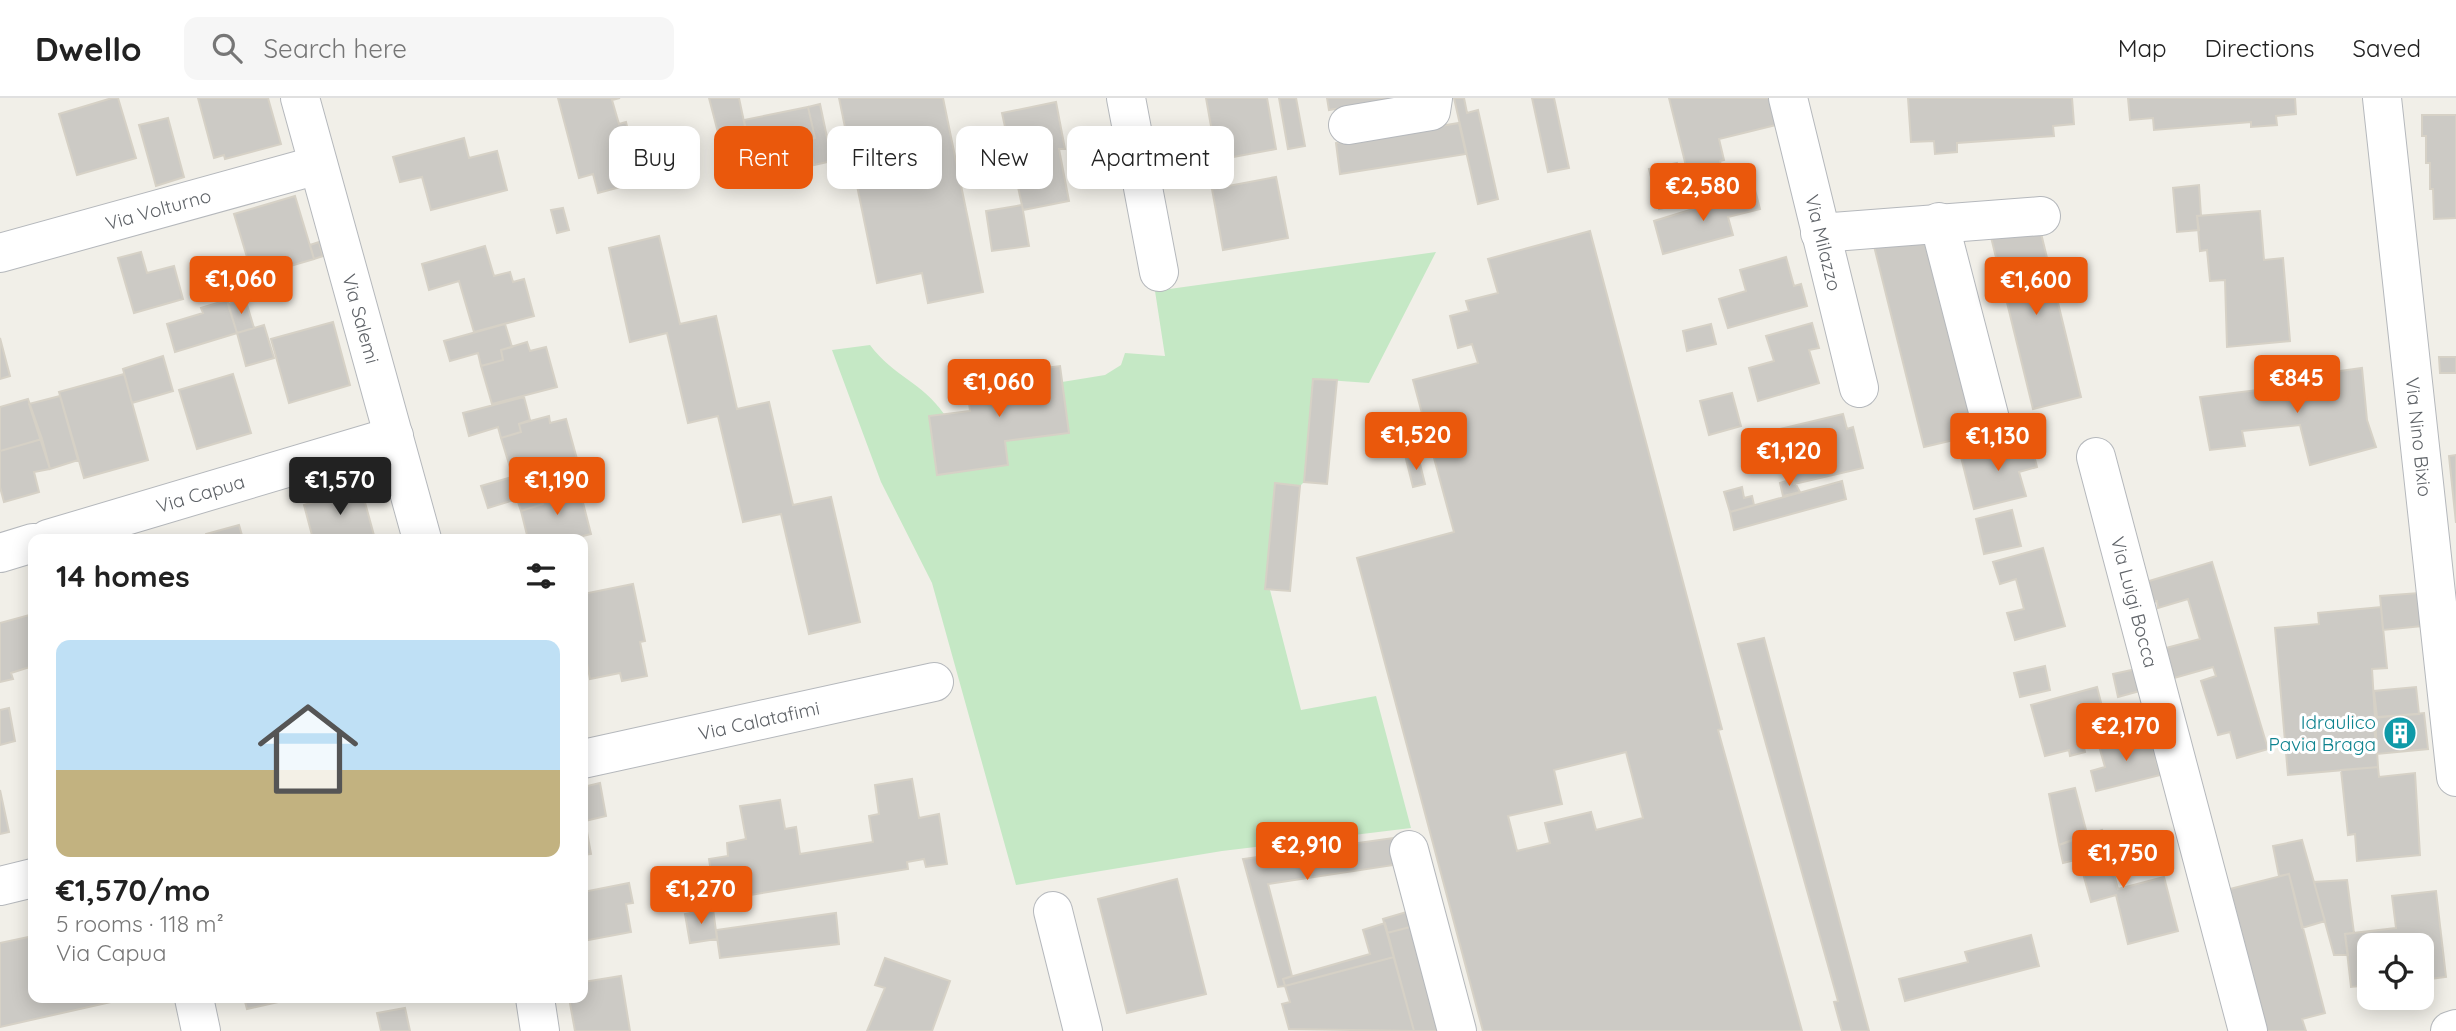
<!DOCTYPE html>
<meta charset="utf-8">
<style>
:root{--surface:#fff;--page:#f6f6f6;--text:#222;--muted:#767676;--line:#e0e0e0;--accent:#ea580c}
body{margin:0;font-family:Quicksand,sans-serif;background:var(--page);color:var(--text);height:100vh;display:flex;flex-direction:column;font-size:26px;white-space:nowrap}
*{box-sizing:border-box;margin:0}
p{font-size:23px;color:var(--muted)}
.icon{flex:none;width:38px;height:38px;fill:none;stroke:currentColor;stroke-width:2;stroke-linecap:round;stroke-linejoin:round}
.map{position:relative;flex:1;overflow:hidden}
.details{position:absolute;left:28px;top:436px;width:560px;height:469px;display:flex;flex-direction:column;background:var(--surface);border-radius:14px;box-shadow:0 4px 18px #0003}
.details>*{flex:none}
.banner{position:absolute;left:609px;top:28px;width:665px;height:63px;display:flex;gap:14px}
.buttons{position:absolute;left:2357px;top:835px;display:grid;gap:14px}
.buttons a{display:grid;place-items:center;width:77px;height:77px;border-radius:14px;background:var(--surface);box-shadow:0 4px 18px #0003;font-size:35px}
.price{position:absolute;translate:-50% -60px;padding:0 16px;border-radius:7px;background:var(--accent);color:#fff;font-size:23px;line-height:46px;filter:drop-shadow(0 2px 4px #0008)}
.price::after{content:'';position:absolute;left:50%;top:42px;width:21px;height:16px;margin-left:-10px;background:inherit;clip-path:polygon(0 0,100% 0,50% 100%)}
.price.on{background:#222;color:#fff}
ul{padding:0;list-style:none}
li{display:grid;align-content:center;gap:14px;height:371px;padding:0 28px}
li+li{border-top:2px solid var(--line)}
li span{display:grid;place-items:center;height:217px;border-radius:14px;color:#555}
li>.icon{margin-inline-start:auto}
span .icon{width:126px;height:126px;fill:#fffc;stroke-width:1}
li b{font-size:30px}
h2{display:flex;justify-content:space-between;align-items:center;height:84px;padding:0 28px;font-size:30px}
.chip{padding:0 24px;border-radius:14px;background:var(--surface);box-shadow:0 4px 18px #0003;font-size:24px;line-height:63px}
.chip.on{background:var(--accent);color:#fff}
header{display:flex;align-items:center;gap:42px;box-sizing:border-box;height:98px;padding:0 35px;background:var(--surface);border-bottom:2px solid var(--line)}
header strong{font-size:33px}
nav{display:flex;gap:38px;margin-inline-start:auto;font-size:24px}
.search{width:490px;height:63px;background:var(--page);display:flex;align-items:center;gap:18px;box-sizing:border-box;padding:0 24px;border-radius:14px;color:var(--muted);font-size:26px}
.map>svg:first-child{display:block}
.green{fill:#c5e8c5}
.building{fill:#cccac5;stroke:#d6d1c6;stroke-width:2;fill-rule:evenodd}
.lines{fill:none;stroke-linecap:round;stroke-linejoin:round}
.minor-casing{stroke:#b5b8bc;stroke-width:40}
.minor{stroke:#fff;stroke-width:38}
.labels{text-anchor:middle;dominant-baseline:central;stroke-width:6;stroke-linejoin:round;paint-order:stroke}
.street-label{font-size:19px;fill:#5f6368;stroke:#fff}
.culture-label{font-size:19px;fill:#0d838f;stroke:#fff;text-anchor:end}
</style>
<header>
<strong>Dwello</strong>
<div class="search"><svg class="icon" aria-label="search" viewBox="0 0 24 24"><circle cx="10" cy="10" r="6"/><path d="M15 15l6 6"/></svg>Search here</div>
<nav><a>Map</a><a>Directions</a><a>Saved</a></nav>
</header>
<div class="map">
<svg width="2456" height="933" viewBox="0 0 2456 933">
<rect width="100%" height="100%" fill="#f1efe8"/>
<!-- green -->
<path class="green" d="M1436,154L1369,285L1313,281L1304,384L1300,388L1275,386L1265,490L1270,492L1301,612L1376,598L1411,730L1222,753L1016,787L932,485L881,384L832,252L870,247C894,279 922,284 944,316L929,319L937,376L1008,367L1005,343L1069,335L1062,284L1105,277L1121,267L1125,255L1165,258L1155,193Z"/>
<!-- building -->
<path class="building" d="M112,0H118L136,60L77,77L59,16Z
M198,0H268L281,46L225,61L224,57L214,60Z
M558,0H620L612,2L619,26L626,24L630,41L636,40L643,64L649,62L654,80L598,95L593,76L579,80Z
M709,0H739L756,81L726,87L717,47L721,46Z
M839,0H943L983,194L928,205L922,175L877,185Z
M1206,0H1267L1276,51L1217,62Z
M1279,0H1296L1305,48L1288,51Z
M1327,0H1386V2L1329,12Z
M1454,0H1464L1467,15L1478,12L1498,101L1478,106Z
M1532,0H1554L1569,70L1548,74Z
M1669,0H1770L1776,27L1719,41L1724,62L1720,63L1721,68L1688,76Z
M1908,0H2072L2074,26L2053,28L2054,38L1957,45V54L1935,56L1934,43L1911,44Z
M2128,0H2295L2296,16L2276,18L2277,27L2251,29V24L2154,32L2153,20L2130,22Z
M1056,4L1065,51H1059L1069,103L1023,112L1002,15Z
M820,6L832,63L814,67L808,42L815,40L808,9Z
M808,9L815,40L750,54L744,22Z
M2422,17H2456V120L2434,121L2433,91H2430V65H2426V38H2422Z
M168,20L184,79L156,88L139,27Z
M1459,25L1466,56L1340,76L1336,45Z
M464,40L469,60L497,53L507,92L431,112L422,79L400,84L393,59Z
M1677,65L1686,105L1659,111L1649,71Z
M1276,79L1288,140L1223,152L1212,91Z
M2199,87L2201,118H2197L2199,132L2177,134L2173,90Z
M1755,92L1760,111L1728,119L1733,137L1663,156L1654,123Z
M295,98L314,161L253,179L234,116Z
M1022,107L1029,148L992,153L986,113Z
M563,110L569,132L557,135L551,112Z
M2260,113L2264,162L2283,160L2290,243L2227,249L2225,182L2210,183L2207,152L2200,153L2197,118Z
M2039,127L2081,299L2033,311L1991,139Z
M1590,133L1722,631L1718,632L1802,933H1483L1357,460L1454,434L1413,282L1478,265L1472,246L1458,250L1450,218L1469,213L1466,203L1498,195L1488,161ZM1626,654L1643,720L1596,732L1591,714L1545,725L1550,745L1517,753L1508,718L1562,706L1554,672Z
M1925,135L1975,337L1924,349L1874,148Z
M659,138L680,226L716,218L737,311L769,304L793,407L831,399L860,524L809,536L781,416L743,424L718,318L688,325L667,235L630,244L609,150Z
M319,144L323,158L314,161L310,147Z
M485,148L494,178L510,174L513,184L524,181L534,218L474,234L459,183L429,192L422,166Z
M141,154L147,175L174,168L183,201L134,215L118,160Z
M1786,159L1794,188L1801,186L1807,208L1728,230L1719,201L1746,193L1740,172Z
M245,200L254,230L237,235L228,206Z
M227,202L237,235L175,254L167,226L203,215L201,210Z
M333,224L350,287L289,305L271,241Z
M1812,225L1819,250L1809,252L1819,285L1758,303L1749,270L1774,263L1766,238Z
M505,226L512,249L501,252L503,262L481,268L478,255L450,263L444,243Z
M1711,226L1716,246L1687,253L1683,233Z
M264,227L274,260L246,268L237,235Z
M0,240L10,278L0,281Z
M527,244L530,253L546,249L557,289L492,306L481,268L503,262L501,252Z
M163,258L173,293L132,305L123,271Z
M2439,259H2456V275H2440Z
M1060,268L1069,335L1005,343L1008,367L937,377L929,318L970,313L966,280Z
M2362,270L2367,322L2376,349L2310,367L2300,327L2242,333L2245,348L2210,352L2200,299L2298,287L2297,279Z
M124,276L148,362L84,380L59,294Z
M233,276L251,335L197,351L179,292Z
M1313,281L1337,282L1327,386L1304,384Z
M1732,295L1741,328L1709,337L1700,303Z
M60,298L78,362L50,371L29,306Z
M524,299L530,322L519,326L521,334L501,340L498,329L469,338L463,315Z
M28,301L42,341L0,353V309Z
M1843,316L1847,331L1853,329L1863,370L1794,386L1780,331Z
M549,318L550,325L566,321L577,361L513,379L501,340L521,334L519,326Z
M1409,319L1416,347L1405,350L1398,321Z
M42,341L50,371L34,374L39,394L4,404L0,389V353Z
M2030,341L2037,369L2019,374L2026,398L1974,411L1961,359Z
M2456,357V425L2449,358Z
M1418,358L1425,386L1413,389L1406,361Z
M561,365L568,390L540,397L543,406L521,413L517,401L488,410L481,388Z
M1793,381L1800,394L1783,398L1780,385Z
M1842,383L1846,401L1734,432L1730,414Z
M1275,385L1300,388L1290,493L1265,491Z
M1742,389L1744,400L1752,398L1754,407L1730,414L1724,394Z
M361,390L375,441H313L304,407Z
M568,390L570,399L581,397L591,436L571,441H528L521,413L543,406L540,397Z
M2012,412L2021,448L1984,456L1976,421Z
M239,427L243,441H206V436Z
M2043,450L2065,528L2015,542L2007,515L2024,511L2016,481L2000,486L1993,464Z
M2212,464L2268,651L2237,660L2230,634L2218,637L2201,583L2216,578L2213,569L2174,580L2166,550L2200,541L2188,501L2158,510L2157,503L2153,504L2146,484Z
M633,486L645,543L640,544L647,578L622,583L620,575L590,581L583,544V496Z
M2419,495L2422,528L2383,532L2380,498Z
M2381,509L2387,570L2372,571L2378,669L2288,677L2275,530L2319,526L2318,515Z
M33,516V568L11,575L13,581L0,584V525Z
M1764,540L1869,933H1842L1834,904L1838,903L1738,546Z
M2045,568L2050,592L2020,599L2014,575Z
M2141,570L2147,591L2118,599L2113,576Z
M2097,589L2106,624L2079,630L2085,654L2070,658L2069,652L2045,658L2031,607Z
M2416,589L2419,616L2377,619L2374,593Z
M9,610L15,643L0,647V612Z
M2424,615L2428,651L2377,656L2373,620Z
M2149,635L2160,677L2096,693L2091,673L2105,669L2099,648Z
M2378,669L2379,679L2415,675L2420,757L2357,763L2355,736L2348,737L2341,672Z
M912,681L919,720L939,716L947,766L926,769L924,761L907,764L908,771L750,797L749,788L714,793L709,761L728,758L727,745L746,741L740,708L780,702L785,731L796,729L800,756L873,744L869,718L879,716L875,687Z
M600,685L606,718L585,723L591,756L583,757V689Z
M2075,690L2087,736L2059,747L2049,696Z
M0,692L9,734L0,736Z
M2102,732L2118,791L2164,779L2178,833L2128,846L2116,797L2091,804L2079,761L2063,765L2059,747Z
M1393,740L1400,766L1268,786L1292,878L1283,881L1285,888L1278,889L1243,761Z
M2302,742L2325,823L2302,830L2289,776L2279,778L2273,748Z
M2289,776L2325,915L2302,921L2306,933H2267L2230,791Z
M1177,781L1206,896L1127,915L1098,801Z
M2347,782L2354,835L2345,836L2348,857H2334L2314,784Z
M629,785L633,805L626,806L631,834L583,843V794Z
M2436,793L2446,879L2422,882V847H2370V887L2351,889L2345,836L2396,830L2392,798Z
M713,811L717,841L690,845L685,816Z
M1410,813L1414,828L1387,835L1383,821Z
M836,815L839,846L720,860L716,832Z
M1385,825L1394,859L1285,888L1283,881L1370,856L1363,832Z
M1414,828L1442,933H1414L1387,835Z
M2031,837L2039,868L1905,903L1899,881L1968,864L1965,854Z
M33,838V900H110L111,904L0,929V845Z
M1394,859L1414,933L1289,931L1282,906L1290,904L1285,888Z
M885,860L950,883L932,933H867L885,890L875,887Z
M621,878L630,933H575L569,900H583V884Z
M244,900H296L247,911Z
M405,910L410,933H381L377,915Z"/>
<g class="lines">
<defs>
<g id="minor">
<path id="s1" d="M300,0L422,441"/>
<path d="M1126,0L1159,174"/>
<path id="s2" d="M1788,0L1859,290"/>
<path id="s3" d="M2382,0L2456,679"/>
<path d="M1348,27L1431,13L1433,0"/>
<path d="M1939,124L1990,321"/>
<path d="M1820,135L2041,118"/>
<path id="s4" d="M0,155L318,67"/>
<path id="s5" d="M2096,359L2248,933"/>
<path id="s6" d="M48,441L394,338"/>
<path d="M0,455L33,445"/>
<path id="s7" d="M583,661L934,584"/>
<path d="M1409,752L1457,933"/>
<path d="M0,788L33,780"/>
<path d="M1053,813L1083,933"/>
<path d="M194,900L201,933"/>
<path d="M535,900L540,933"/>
<path d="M2450,933L2456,931"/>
</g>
</defs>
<!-- minor casing -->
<use href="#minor" class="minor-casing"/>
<!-- minor -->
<use href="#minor" class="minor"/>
</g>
<!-- icons -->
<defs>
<symbol id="building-disc" viewBox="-11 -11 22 22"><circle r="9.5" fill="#0f9aa8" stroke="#fff"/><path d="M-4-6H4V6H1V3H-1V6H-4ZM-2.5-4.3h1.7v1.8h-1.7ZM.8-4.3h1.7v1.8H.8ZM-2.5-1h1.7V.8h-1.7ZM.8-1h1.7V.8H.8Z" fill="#fff"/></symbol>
</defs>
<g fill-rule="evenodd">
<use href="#building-disc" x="2381" y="616" width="38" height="38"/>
</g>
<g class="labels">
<!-- street labels -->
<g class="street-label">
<text stroke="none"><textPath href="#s4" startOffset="164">Via Volturno</textPath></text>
<text stroke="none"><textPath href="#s2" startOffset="149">Via Milazzo</textPath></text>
<text stroke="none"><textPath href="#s1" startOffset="229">Via Salemi</textPath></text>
<text stroke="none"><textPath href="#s3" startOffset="341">Via Nino Bixio</textPath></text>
<text stroke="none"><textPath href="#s6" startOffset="159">Via Capua</textPath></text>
<text stroke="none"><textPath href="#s5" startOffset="150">Via Luigi Bocca</textPath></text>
<text stroke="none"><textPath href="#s7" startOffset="180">Via Calatafimi</textPath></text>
</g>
<!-- culture labels -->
<g class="culture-label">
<text x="2376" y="624">Idraulico<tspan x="2376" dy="22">Pavia Braga</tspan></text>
</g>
</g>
</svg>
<div class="buttons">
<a><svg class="icon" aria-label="locate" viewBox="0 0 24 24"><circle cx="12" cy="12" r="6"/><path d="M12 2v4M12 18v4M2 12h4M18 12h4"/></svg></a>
</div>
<b class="price" style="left:1703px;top:125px">€2,580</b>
<b class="price" style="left:241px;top:218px">€1,060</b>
<b class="price" style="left:2036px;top:219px">€1,600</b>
<b class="price" style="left:2297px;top:317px">€845</b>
<b class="price" style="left:999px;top:321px">€1,060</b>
<b class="price" style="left:1416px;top:374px">€1,520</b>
<b class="price" style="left:1998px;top:375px">€1,130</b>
<b class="price" style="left:1789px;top:390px">€1,120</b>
<b class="price on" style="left:340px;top:419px">€1,570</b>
<b class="price" style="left:557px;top:419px">€1,190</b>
<b class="price" style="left:2126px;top:665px">€2,170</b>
<b class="price" style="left:1307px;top:784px">€2,910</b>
<b class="price" style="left:2123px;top:792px">€1,750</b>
<b class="price" style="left:701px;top:828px">€1,270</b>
<div class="banner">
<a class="chip">Buy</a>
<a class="chip on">Rent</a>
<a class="chip">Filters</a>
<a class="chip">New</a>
<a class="chip">Apartment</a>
</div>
<section class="details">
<h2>14 homes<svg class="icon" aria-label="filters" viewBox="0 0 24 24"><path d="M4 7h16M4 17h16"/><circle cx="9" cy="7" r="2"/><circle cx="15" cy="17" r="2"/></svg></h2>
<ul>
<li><span style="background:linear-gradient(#bfe0f5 60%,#c2b280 0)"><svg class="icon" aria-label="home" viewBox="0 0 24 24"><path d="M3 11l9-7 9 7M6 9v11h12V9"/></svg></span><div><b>€1,570/mo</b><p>5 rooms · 118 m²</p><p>Via Capua</p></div></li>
</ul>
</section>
</div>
